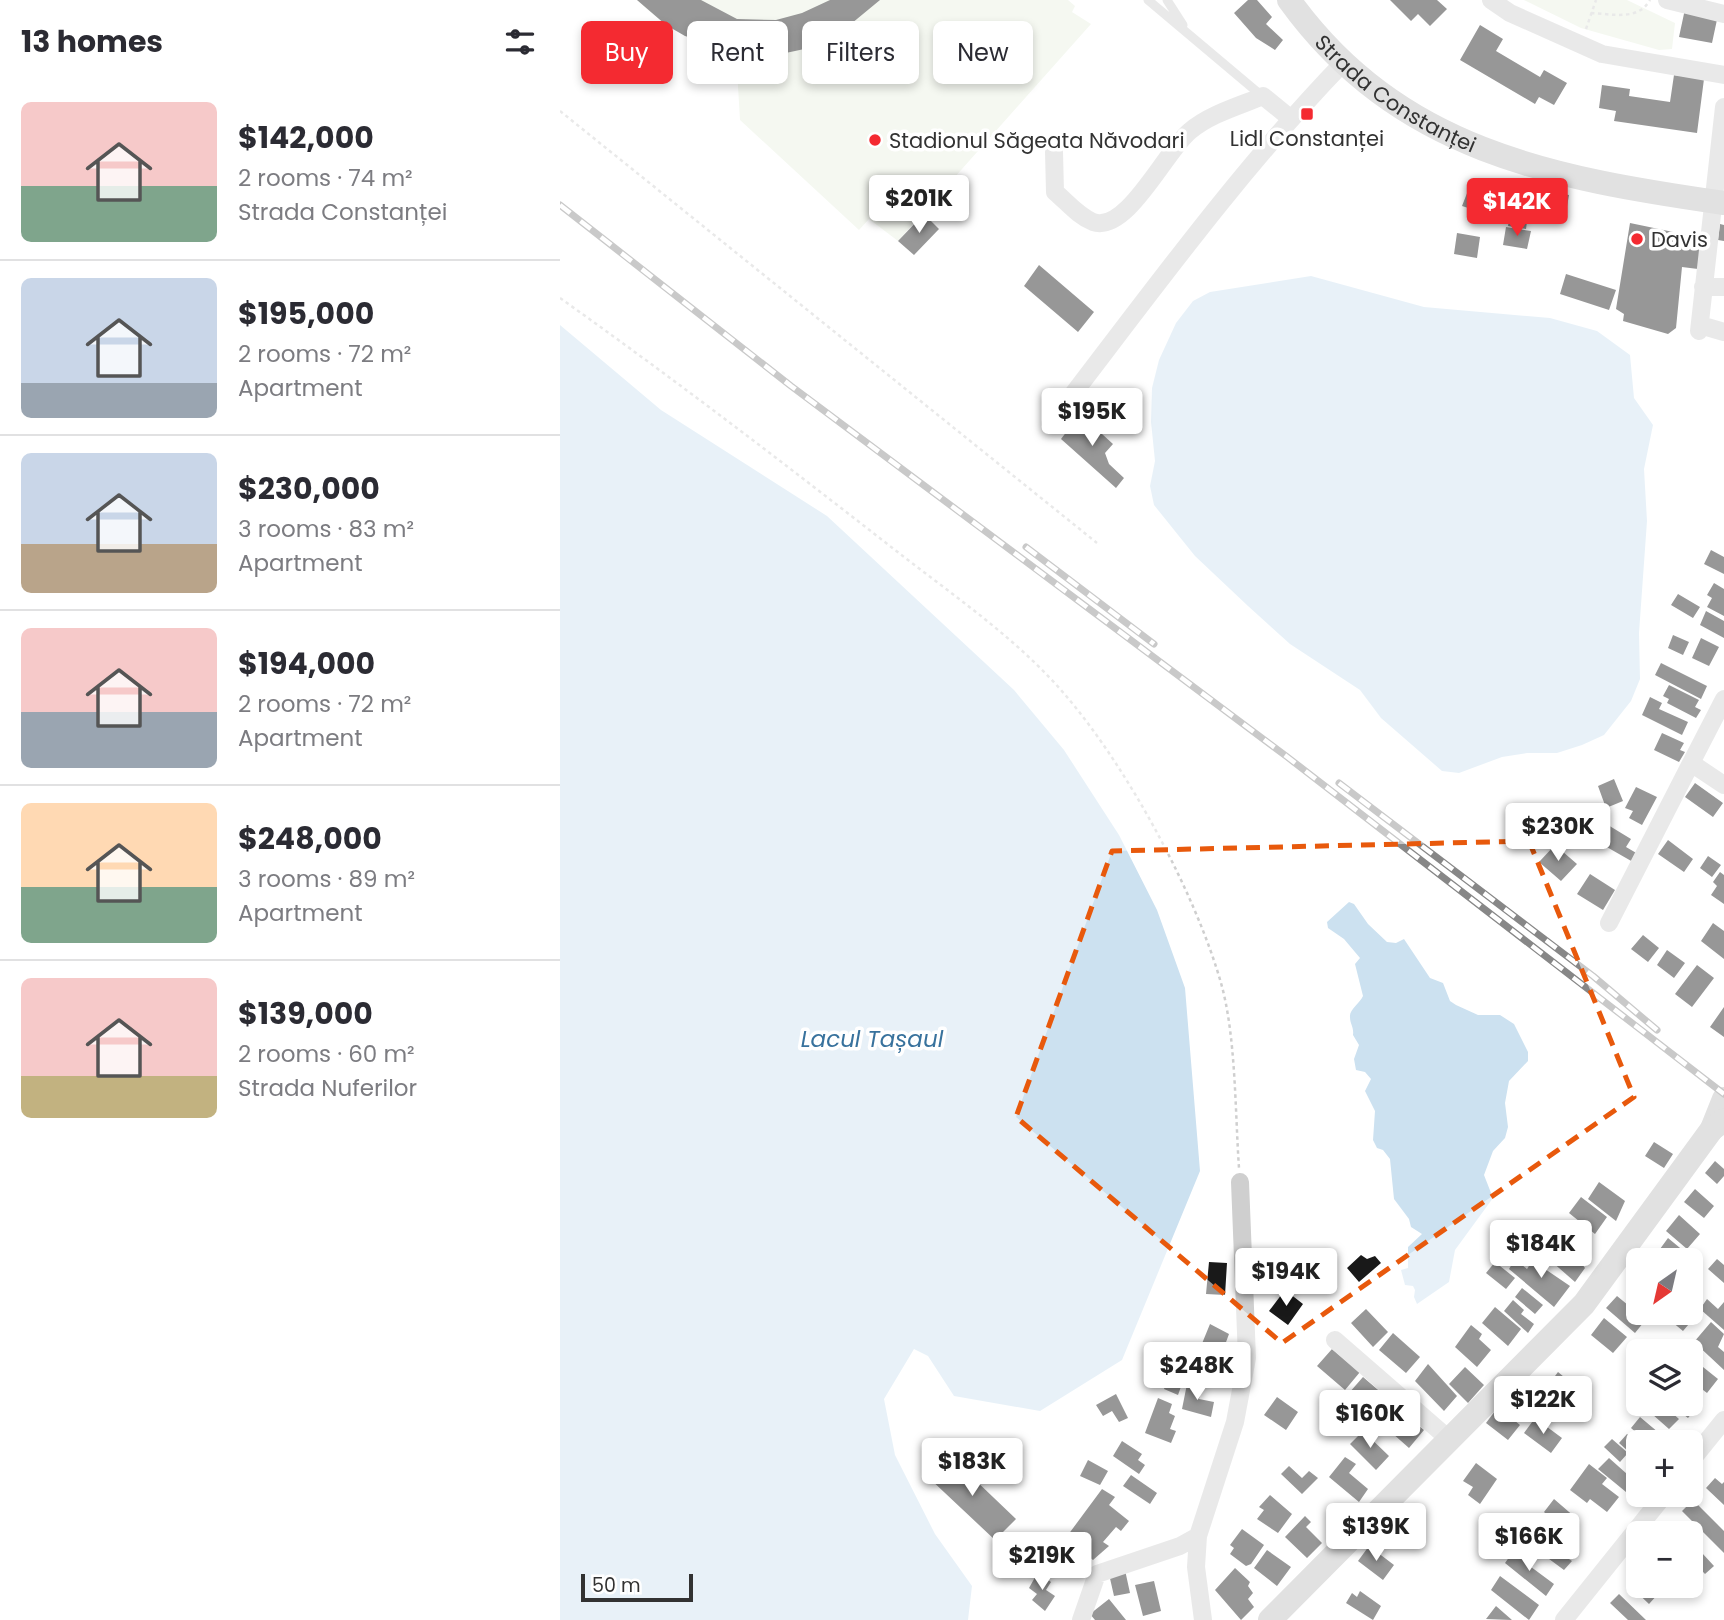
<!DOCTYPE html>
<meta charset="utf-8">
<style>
:root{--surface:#fff;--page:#f2f2f3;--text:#2b2b33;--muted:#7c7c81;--line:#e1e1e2;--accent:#f42a31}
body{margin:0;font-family:Poppins,sans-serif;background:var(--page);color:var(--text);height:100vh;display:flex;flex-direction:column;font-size:26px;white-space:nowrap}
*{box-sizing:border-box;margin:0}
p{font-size:23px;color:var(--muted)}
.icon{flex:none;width:38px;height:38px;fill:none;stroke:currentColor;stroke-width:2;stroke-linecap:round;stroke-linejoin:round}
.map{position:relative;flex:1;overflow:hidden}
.drawer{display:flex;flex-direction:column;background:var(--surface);width:560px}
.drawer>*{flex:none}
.top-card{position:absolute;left:21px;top:21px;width:665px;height:63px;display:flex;gap:14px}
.needle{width:46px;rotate:214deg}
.fabs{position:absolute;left:1066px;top:1248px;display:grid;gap:14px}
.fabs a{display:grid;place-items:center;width:77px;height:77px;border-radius:10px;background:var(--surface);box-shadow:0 4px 10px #0003;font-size:35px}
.scale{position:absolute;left:21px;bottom:18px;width:112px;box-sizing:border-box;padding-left:7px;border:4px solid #323232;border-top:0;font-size:19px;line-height:24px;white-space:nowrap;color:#323232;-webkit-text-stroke:5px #fff;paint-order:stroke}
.price{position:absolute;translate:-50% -60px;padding:0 16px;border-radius:7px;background:#fff;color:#222;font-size:23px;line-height:46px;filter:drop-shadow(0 2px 4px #0008)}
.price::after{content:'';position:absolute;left:50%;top:42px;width:21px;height:16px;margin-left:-10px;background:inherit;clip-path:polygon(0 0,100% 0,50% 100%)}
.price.selected{background:var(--accent);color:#fff}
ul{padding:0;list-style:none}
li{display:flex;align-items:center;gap:21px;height:175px;padding:0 21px}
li+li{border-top:2px solid var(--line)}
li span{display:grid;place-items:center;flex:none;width:196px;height:140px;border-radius:10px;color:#555}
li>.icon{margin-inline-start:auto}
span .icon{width:84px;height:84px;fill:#fffc;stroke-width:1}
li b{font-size:30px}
h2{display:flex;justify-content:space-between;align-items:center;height:84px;padding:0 21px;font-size:30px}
.pill{padding:0 24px;border-radius:10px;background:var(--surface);box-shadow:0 4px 10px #0003;font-size:24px;line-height:63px}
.pill.selected{background:var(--accent);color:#fff}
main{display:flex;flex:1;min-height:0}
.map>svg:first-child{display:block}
.green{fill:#e8f0e0}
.water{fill:#cce1f0}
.building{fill:#191919}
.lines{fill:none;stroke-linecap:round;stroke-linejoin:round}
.path{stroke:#cfcfcf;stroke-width:2.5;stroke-dasharray:3.5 3.5;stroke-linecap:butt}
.lane{stroke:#cfcfcf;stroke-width:9}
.street{stroke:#cfcfcf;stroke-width:18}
.secondary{stroke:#bcbcbc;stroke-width:24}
.rail-casing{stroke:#878787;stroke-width:7}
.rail{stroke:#fff;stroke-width:4.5;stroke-dasharray:13;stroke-linecap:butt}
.marked{fill:none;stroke:#e8590c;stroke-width:5;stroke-dasharray:14 9;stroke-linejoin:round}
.poi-dot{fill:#f42a31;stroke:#fff;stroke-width:2.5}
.labels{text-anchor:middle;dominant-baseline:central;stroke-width:7;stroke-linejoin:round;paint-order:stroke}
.street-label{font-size:21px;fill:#323232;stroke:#fff}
.poi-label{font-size:21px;fill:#323232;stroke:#fff;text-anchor:start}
.water-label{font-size:23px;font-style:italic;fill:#38729d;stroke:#fff}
</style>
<main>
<section class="drawer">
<h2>13 homes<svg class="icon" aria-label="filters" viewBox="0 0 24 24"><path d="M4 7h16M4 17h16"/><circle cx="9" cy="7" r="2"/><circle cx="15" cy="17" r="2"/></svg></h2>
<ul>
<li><span style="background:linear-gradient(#f6c9c9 60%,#7fa58c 0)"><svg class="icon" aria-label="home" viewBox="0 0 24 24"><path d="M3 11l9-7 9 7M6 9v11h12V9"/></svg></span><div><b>$142,000</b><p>2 rooms · 74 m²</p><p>Strada Constanței</p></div></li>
<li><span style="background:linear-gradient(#c9d6e8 75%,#9aa5b1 0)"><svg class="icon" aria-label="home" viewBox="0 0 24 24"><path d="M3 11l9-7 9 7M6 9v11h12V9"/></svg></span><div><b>$195,000</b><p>2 rooms · 72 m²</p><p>Apartment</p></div></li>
<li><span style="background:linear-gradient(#c9d6e8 65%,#b9a48a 0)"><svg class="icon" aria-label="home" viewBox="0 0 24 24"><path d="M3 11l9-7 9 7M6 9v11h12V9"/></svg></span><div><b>$230,000</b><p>3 rooms · 83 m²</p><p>Apartment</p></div></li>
<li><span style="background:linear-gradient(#f6c9c9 60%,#9aa5b1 0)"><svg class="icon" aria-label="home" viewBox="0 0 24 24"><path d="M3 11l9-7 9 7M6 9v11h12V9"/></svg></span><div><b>$194,000</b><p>2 rooms · 72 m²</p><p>Apartment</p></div></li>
<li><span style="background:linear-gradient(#ffd9b3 60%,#7fa58c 0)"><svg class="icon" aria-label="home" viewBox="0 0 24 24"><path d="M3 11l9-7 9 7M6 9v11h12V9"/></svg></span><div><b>$248,000</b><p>3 rooms · 89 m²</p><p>Apartment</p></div></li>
<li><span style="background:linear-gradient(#f6c9c9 70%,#c2b280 0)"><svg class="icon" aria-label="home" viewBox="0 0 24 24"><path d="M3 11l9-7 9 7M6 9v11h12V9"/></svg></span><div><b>$139,000</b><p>2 rooms · 60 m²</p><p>Strada Nuferilor</p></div></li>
</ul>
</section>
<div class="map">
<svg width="1164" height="1620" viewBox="0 0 1164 1620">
<rect width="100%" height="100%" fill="#fff"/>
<!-- green -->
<path class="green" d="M77,0H508L515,6L512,12L531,24L338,241L309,219L299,230L180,120L176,53C137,44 106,28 77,0Z
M964,0H1067L1115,23L1112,49L1099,50L1021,28Z"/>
<!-- water -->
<path class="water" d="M751,276L864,307L990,318L1037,331L1070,355L1074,398L1093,425L1084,469L1087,521L1079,633L1080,679L1071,701L1044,735L1022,745L997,753H967L942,757L899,773L882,771L821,718L800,690L730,644L688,606L635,556L594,505L590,486L595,461L591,422L592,388L599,360L616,323L633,301L650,292Z
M0,325L101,410L267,516L454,690L504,750L559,835L597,910L625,988L640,1171L562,1360L480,1411L394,1396L368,1356L354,1349L324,1399L335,1455L375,1534L412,1586L408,1620H0Z
M789,902L794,904L808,924L827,942L836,943L844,939L870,978L883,983L890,1001L896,1005L918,1015H940L954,1024L968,1052V1061L949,1081L945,1103L948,1127L945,1138L933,1151L924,1175L933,1198L895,1250L889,1282L857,1304L854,1297L855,1290L853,1286L845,1285L841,1270L848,1268V1247L862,1234L851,1227L849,1219L834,1199L830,1159L823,1150L817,1148L813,1140L815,1111L805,1091L811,1079L805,1072L796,1070L794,1059L799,1045L793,1035C794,1027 790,1024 790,1017C789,1010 800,1003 803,996L795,964L800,958L784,939L768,928L767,922Z"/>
<!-- building -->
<path class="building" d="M77,0H141L177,19L216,20L242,13L270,0H320L280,33L249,48L221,54L188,56L125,36L106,25Z
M688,0H697L712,17L706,24L723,40L715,50L696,38L674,13Z
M830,0H877L887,9L870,26L858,14L851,21Z
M1125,9L1158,15L1152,43L1119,37Z
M920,25L943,39L936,51L980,77L984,70L1007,83L994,105L979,97L975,104L900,60Z
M1114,75L1144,79L1137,133L1054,121L1056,111L1039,108L1042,85L1070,89L1069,96L1110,102Z
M913,178L943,188L936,204L929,202L924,213L902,206Z
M953,191L971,193L966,229L948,226Z
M983,191L1009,195L1006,212L979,207Z
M364,214L379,229L354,255L338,241Z
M1070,223L1142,238L1138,269L1122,267L1116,328L1108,334L1063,321L1064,314L1056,309Z
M1160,224L1164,225V241L1158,240Z
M946,227L971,231L967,249L943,245Z
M897,233L920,237L917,258L894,254Z
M479,265L534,312L518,332L464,286Z
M1006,274L1056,290L1049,310L1000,294Z
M520,414L553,444L545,453L549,464L564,478L556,488L501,439Z
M1151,550L1164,557V574L1144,564Z
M1154,583L1164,589V616L1147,607L1152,598L1147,595Z
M1118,594L1140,607L1133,618L1111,605Z
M1146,611L1164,621V638L1140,625Z
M1113,635L1129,642L1123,655L1108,648Z
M1141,638L1159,647L1149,666L1132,658Z
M1101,663L1147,686L1141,699L1095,675Z
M1109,685L1139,700L1135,707L1141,710L1136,718L1107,703L1109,699L1103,696Z
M1090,697L1102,703L1099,709L1128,722L1122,735L1082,715Z
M1102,733L1124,743L1120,750L1125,752L1119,762L1094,750Z
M1054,779L1063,801L1046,808L1038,786Z
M1135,783L1163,803L1153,817L1125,797Z
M1076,787L1097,797L1082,825L1069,818L1073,811L1065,808Z
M1016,805L1038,818L1029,834L1006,821Z
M1048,825L1071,839L1066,847L1078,854L1073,862L1038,842Z
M1108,840L1133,859L1124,872L1098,854Z
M995,845L1017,864L1001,881L979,862Z
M1148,856L1161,865L1152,877L1140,868Z
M1160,872L1164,875V904L1151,895L1157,886L1153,882Z
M1030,874L1055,890L1043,910L1017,894Z
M1153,923L1164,931V959L1141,941Z
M1083,935L1099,948L1088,962L1071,949Z
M1107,950L1125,963L1114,978L1097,965Z
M1137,965L1154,978L1132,1007L1115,994Z
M1164,1007V1037L1150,1027Z
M1094,1142L1113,1154L1104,1168L1085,1156Z
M1155,1161L1164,1169V1176L1157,1184L1145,1173Z
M1039,1182L1065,1201L1056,1221L1028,1199Z
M1135,1189L1154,1206L1144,1218L1124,1202Z
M1021,1197L1047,1217L1035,1234L1009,1213Z
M1119,1215L1140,1234L1127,1249L1106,1231Z
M996,1238L1007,1247L1010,1243L1019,1250L1015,1255L1025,1268L1015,1282L983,1254Z
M1108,1238L1137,1262L1130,1270V1260H1092Z
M801,1255L807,1259L815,1256L821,1263L799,1282L787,1268Z
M976,1255L988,1265L985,1269L1010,1286L994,1307L949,1269L955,1259L967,1269Z
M1157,1259L1164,1265V1283L1148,1269Z
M649,1262L667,1263L665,1295L646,1294Z
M935,1262L955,1278L946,1289L926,1273Z
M962,1288L983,1305L975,1314L955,1297Z
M725,1290L743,1304L728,1325L709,1311Z
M1057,1296L1074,1310L1078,1306V1312H1092L1075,1333L1046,1308Z
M1147,1299L1158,1309L1164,1302V1330L1140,1309Z
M953,1300L964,1310L961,1314L974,1324L968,1333L944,1311Z
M935,1307L961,1329L948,1346L922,1323Z
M806,1309L828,1332L813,1347L791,1323Z
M1100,1312H1128L1134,1318L1123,1331Z
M1044,1318L1067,1337L1053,1353L1031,1335Z
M1151,1322L1164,1334L1158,1347L1164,1352V1370L1134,1342Z
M650,1324L669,1334L662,1353L641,1346Z
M911,1325L922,1334L919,1339L931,1350L917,1367L895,1347Z
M833,1333L860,1357L846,1373L819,1350Z
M772,1349L800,1372L785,1390L757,1366Z
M1133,1359L1158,1379L1147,1393L1130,1380Z
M868,1364L897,1396L884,1411L855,1381Z
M905,1367L924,1385L908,1403L889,1384Z
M998,1372L1021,1391L1015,1398L1009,1393L1006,1398L989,1384Z
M609,1375L623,1381L618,1395L604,1389Z
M803,1377L831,1401L816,1418L789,1393Z
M627,1384L642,1388L639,1399L654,1402L651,1417L622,1409Z
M982,1387L994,1396L979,1417L958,1401L967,1388L976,1395Z
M556,1394L568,1418L559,1422L552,1411L543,1416L536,1405Z
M717,1397L738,1412L726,1430L704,1415Z
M598,1398L612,1404L609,1413L615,1416L610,1429L616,1431L611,1443L585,1433Z
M1087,1404H1102L1119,1419L1109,1429L1084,1407Z
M1110,1404H1131L1136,1408L1128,1418Z
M938,1407L960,1425L948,1440L926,1423Z
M847,1416L864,1430L849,1448L832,1433Z
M1080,1417L1105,1438L1101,1442H1087L1071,1428Z
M975,1418L1002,1438L991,1453L964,1433Z
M803,1431L829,1456L816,1470L790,1444Z
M1067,1434L1078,1443V1460L1059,1443Z
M1052,1439L1068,1453L1060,1462L1044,1447Z
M562,1441L582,1454L578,1460L585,1465L579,1474L553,1456Z
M389,1455L456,1519L435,1540L368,1477Z
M785,1457L796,1464L789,1473L808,1489L799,1502L769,1477Z
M1049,1458L1076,1482L1066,1492L1038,1469Z
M528,1460L548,1471L540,1485L520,1476Z
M916,1463L937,1479L920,1504L908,1495L913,1487L903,1481Z
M1029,1464L1047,1478L1042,1484L1059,1497L1047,1512L1030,1499L1027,1503L1010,1490Z
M729,1466L742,1478L749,1471L758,1478L742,1494L721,1474Z
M571,1475L597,1493L590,1504L563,1486Z
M1155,1478L1162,1484L1164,1482V1505L1146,1488Z
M542,1489L555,1497L549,1505L569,1521L561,1531L556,1527L543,1542L549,1546L533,1560L505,1539Z
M710,1495L732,1514L718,1533L697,1519L704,1510L699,1507Z
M994,1499L1016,1518L1004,1531L984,1512Z
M1133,1500L1164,1531V1553L1122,1511Z
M745,1516L751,1522L746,1527L762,1543L747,1558L725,1537Z
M970,1519L1009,1547L1003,1555L1012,1561L1004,1570L958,1536Z
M682,1529L704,1545L691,1564L686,1566L670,1554L674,1548L670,1545Z
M1130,1540L1154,1566L1145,1574L1130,1558Z
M809,1546L834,1565L823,1580L798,1561Z
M955,1549L966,1556L963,1561L994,1584L986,1596L945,1563Z
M707,1550L731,1567L717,1586L694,1568Z
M1130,1563L1140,1574L1134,1579L1130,1575Z
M675,1568L690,1582L688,1586L693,1593L688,1599L694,1607L681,1620L655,1590Z
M565,1570L570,1593L554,1596L549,1574Z
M1075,1571L1078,1586H1091L1099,1593L1089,1604L1067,1583Z
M478,1572L491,1582L486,1590L495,1596L485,1611L472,1600L477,1594L469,1588Z
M940,1576L979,1605L969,1620L931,1590Z
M594,1581L601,1611L583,1616L575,1585Z
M800,1591L821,1606L813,1620L786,1603L792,1593L797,1597Z
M1059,1594L1086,1620H1068L1050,1603Z
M549,1599L566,1620H535L530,1614Z
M936,1606L952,1620L926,1619Z"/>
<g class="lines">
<!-- path -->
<path class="path" d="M1031,13C1053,14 1078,21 1090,0
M1026,29L1036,0
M0,111L537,543
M0,298C114,379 225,464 335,550C394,596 459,640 507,697C568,769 635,892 661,983C676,1036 675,1111 679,1168"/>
<!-- lane -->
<path class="lane" d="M588,0L702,96
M607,0L623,25"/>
<!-- street -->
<path class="street" d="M931,0L950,13L1042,54L1164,75
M1107,0L1164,14
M494,152L495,192C507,202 518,216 533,222C567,234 606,150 630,131C650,114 679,106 703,96L730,118
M1143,287H1164
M1140,325L1164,332
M1139,331L1164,107
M490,424C585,301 675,175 783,63
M1164,699L1131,763L1164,785
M1049,923L1131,763
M775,1340L890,1440
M1130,1462L1164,1420
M521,1620L537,1574L620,1546L638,1536
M643,1620L636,1567L638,1536L675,1422L687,1358L680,1182
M1004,1620L1105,1494"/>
<!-- secondary -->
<g class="secondary">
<path id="s1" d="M729,0C838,151 992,178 1164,203"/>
<path d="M1152,1129L1164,1099"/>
<path d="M710,1620L1024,1304L1152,1129L1164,1120"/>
</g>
<defs>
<path id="rail" d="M0,205L231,386L726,756L1164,1094
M466,547L594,644
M779,783L1033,976L1097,1030"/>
</defs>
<!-- rail casing -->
<use href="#rail" class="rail-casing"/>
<!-- rail -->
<use href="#rail" class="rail"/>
</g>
<!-- marked area -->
<path d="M0 0H1164V1620H0ZM969,841L1074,1097L722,1343L456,1117L552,851Z" fill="#fff" fill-opacity=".55" fill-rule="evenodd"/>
<path class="marked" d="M969,841L1074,1097L722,1343L456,1117L552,851Z"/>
<!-- markers -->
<g class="poi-dot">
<rect x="740" y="107" width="14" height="14" rx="3.5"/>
<circle cx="315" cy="140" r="7"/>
<circle cx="1077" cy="239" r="7"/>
</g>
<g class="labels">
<!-- street labels -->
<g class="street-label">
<text stroke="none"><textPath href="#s1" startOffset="144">Strada Constanței</textPath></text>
</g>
<!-- poi labels -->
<g class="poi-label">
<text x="747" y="138" text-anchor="middle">Lidl Constanței</text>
<text x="329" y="140">Stadionul Săgeata Năvodari</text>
<text x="1091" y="239">Davis</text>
</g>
<!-- water labels -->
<g class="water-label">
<text x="312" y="1039">Lacul Tașaul</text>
</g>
</g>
</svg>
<div class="fabs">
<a><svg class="needle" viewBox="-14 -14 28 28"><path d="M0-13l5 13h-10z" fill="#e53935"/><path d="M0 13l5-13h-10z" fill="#7c7c81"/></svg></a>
<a><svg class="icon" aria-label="layers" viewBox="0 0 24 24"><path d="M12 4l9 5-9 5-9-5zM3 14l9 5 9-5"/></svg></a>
<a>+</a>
<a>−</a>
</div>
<div class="scale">50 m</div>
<b class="price" style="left:359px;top:235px">$201K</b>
<b class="price selected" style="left:957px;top:238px">$142K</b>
<b class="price" style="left:532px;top:448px">$195K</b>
<b class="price" style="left:998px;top:863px">$230K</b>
<b class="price" style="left:981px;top:1280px">$184K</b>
<b class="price" style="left:726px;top:1308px">$194K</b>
<b class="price" style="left:637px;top:1402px">$248K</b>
<b class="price" style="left:983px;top:1436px">$122K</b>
<b class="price" style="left:810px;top:1450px">$160K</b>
<b class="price" style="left:412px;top:1498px">$183K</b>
<b class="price" style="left:816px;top:1563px">$139K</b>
<b class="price" style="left:969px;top:1573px">$166K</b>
<b class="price" style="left:482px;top:1592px">$219K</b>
<div class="top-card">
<a class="pill selected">Buy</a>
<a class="pill">Rent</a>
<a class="pill">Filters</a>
<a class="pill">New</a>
</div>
</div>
</main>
